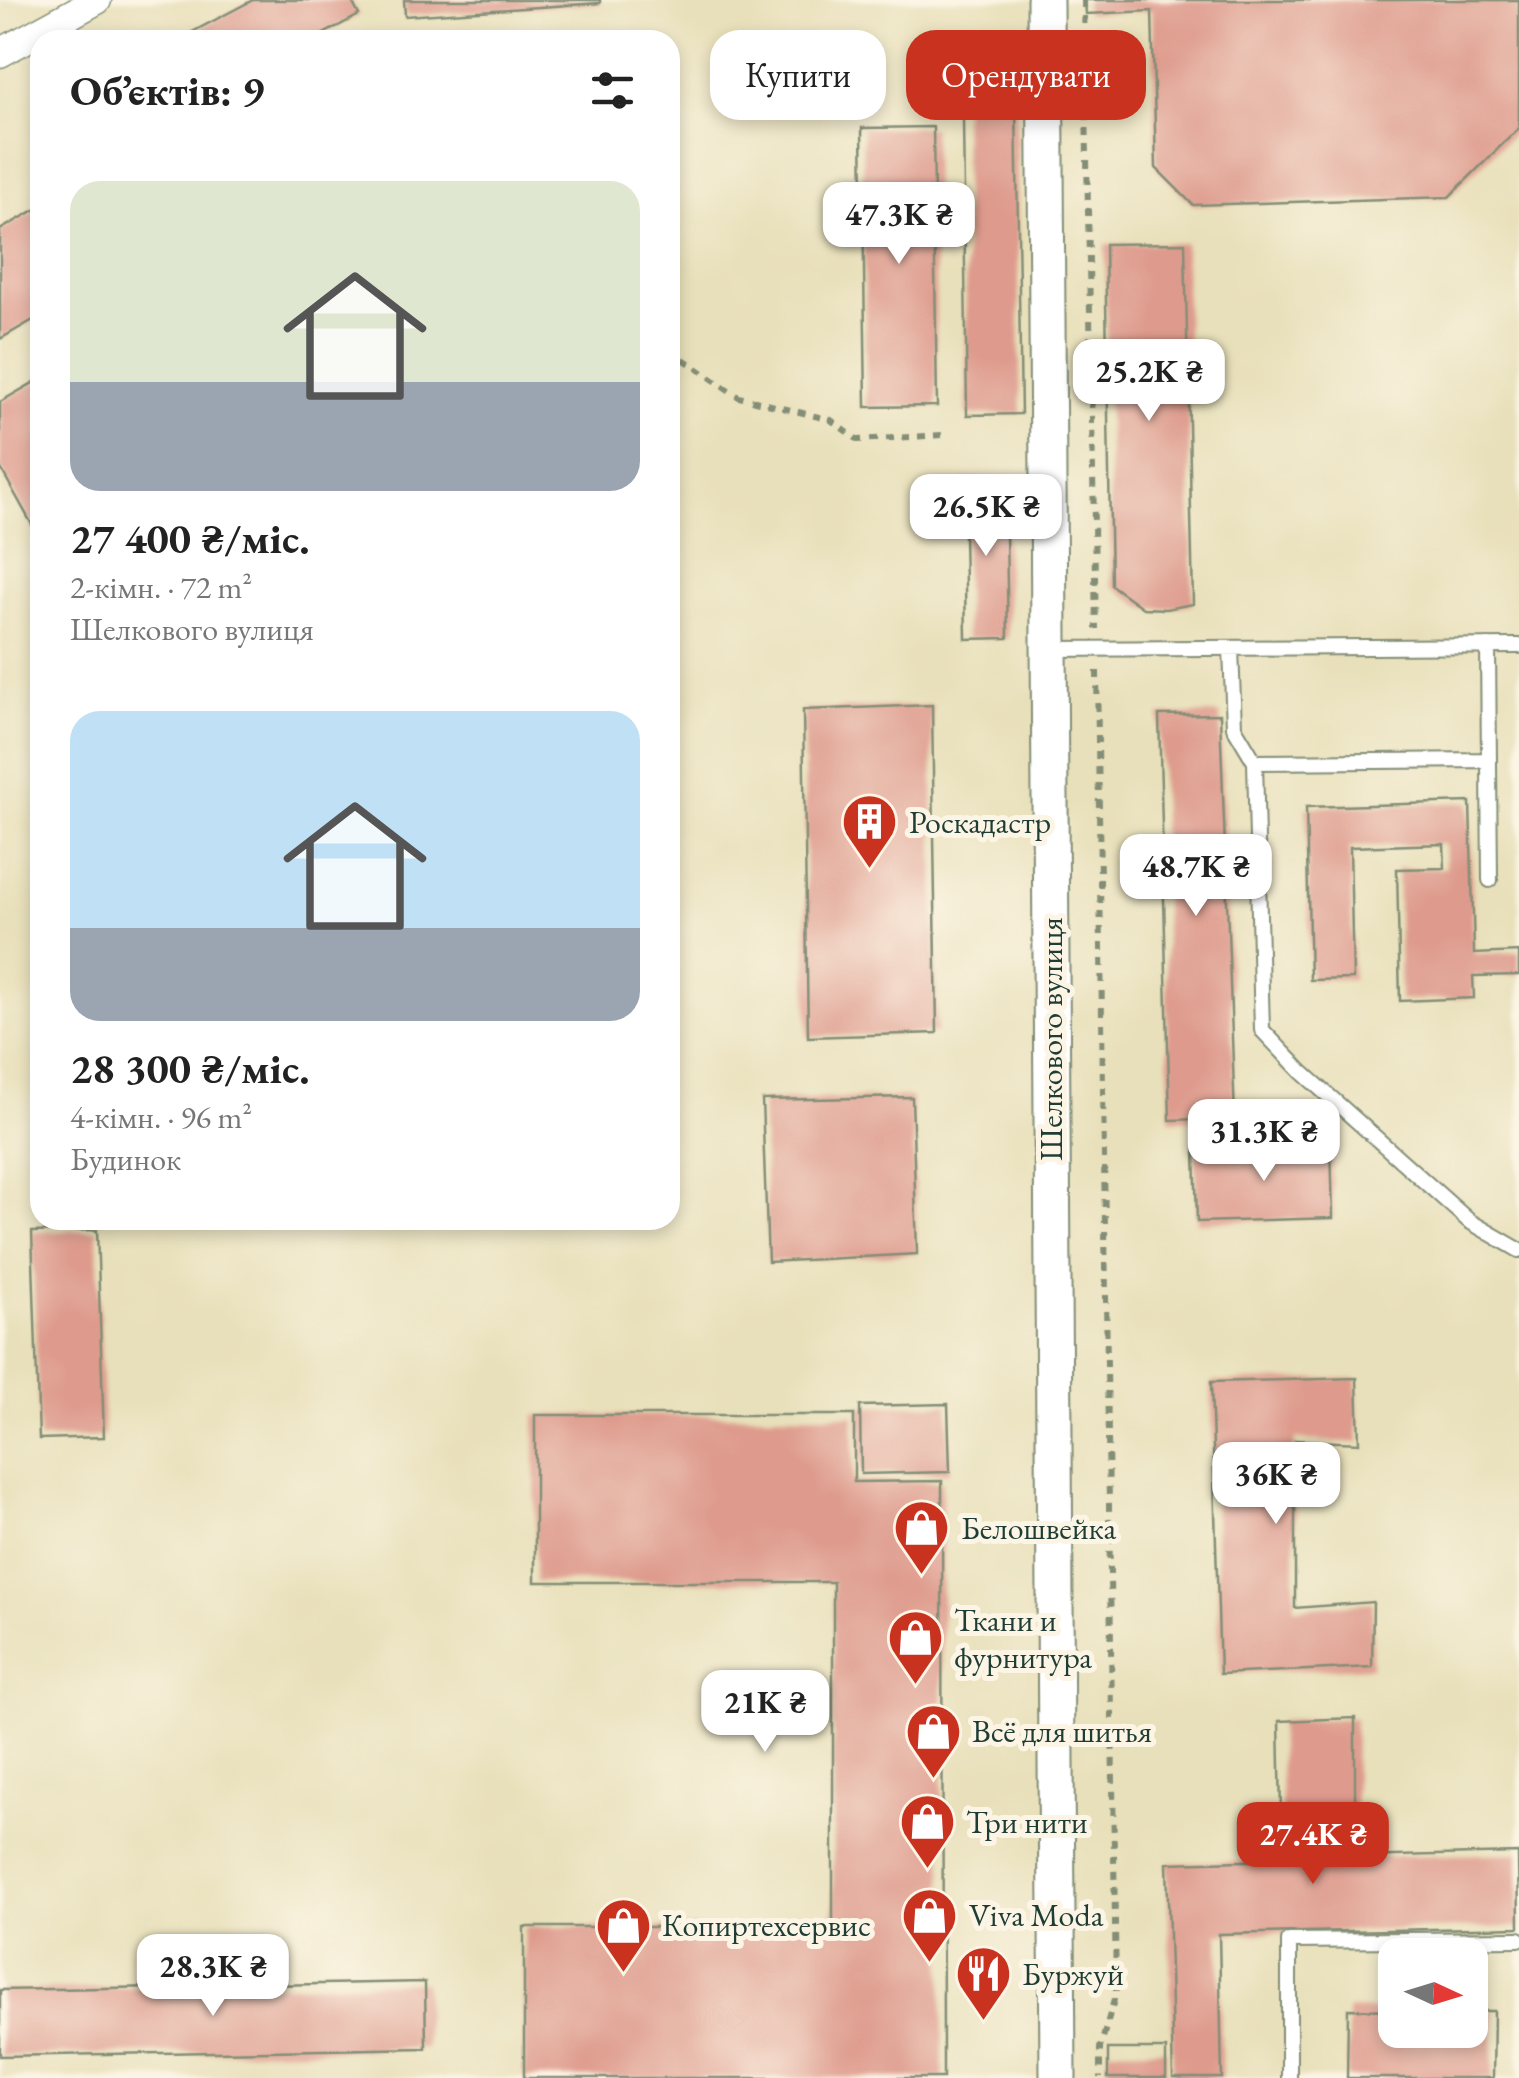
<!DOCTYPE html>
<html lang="uk">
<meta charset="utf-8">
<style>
:root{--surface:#fff;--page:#f2f2f2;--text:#222;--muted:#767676;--accent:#c8321e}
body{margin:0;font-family:"EB Garamond",serif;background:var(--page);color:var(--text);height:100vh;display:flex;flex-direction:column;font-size:38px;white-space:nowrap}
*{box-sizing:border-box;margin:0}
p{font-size:32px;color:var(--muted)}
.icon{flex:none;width:55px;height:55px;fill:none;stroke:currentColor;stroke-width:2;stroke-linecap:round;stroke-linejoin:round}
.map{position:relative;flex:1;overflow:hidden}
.panel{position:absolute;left:30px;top:30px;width:650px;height:1200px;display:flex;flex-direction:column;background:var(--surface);border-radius:30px;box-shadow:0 5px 15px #0003}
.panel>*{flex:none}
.banner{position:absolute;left:710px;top:30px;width:658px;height:90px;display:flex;gap:20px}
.needle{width:65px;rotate:94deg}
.controls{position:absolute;left:1378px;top:1938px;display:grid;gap:20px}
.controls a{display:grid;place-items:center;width:110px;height:110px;border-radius:20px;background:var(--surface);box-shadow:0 5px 15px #0003;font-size:50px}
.price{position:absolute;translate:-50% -85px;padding:0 22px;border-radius:20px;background:#fff;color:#222;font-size:32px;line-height:65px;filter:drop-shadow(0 2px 5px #0008)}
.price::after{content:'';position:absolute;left:50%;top:60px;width:30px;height:22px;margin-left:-15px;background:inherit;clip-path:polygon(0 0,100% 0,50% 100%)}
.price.current{background:var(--accent);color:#fff}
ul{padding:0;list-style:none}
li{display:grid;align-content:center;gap:20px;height:530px;padding:0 40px}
li span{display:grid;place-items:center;height:310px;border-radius:30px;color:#555}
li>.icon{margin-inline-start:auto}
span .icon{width:180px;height:180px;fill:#fffc;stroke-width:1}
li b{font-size:42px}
h2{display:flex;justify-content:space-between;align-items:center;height:120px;padding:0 40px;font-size:42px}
.tag{padding:0 35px;border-radius:30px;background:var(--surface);box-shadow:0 5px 15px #0003;font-size:35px;line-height:90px}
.tag.current{background:var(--accent);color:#fff}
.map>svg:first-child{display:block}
.building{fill:#de9b8d}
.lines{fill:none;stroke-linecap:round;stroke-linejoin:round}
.service-casing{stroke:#848e77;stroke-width:18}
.minor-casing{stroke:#848e77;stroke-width:31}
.tertiary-casing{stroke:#848e77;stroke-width:39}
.path{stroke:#848e77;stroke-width:6;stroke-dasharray:8 8;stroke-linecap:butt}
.service{stroke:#fff;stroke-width:14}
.minor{stroke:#fff;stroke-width:28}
.tertiary{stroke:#fff;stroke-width:35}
.labels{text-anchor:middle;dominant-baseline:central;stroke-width:10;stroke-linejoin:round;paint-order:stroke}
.poi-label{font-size:32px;fill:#1f3d34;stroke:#fcf5e5;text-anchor:start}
.street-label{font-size:32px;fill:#1f3d34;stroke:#fcf5e5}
</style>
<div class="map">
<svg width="1519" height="2078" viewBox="0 0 1519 2078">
<rect width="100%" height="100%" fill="#fcf5e5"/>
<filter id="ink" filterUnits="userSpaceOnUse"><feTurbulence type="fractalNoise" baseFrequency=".01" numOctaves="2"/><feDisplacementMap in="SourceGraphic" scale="20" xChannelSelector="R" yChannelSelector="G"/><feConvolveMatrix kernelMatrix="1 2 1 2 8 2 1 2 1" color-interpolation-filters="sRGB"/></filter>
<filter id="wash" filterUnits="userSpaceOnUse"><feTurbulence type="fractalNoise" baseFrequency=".0048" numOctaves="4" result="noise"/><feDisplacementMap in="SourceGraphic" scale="40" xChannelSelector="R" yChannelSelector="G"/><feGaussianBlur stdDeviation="2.25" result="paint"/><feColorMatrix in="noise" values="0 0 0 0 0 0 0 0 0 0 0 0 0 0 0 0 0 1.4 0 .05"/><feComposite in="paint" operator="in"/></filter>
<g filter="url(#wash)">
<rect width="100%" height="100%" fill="#e8e0ba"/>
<g id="blocks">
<!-- building -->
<path class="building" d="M253,0H351L359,15L312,40H177Z
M404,0H600V3L405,16Z
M1085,0H1519V128L1449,197L1193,205L1156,168L1152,11L1086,14Z
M1015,44L1021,414L967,415L962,45Z
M933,127L937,406L866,407L862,128Z
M40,207V316L0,339V230Z
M1185,243L1193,604L1166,609L1143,608L1111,585L1105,244Z
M40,379V539L0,467V402Z
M1005,479L1008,638L966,639L963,480Z
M932,705L937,1033L808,1037L803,710Z
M1220,714L1235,1118L1170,1120L1159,715Z
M1470,802L1474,954L1519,952V975L1473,976L1474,998L1400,1001L1397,869L1445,868L1444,844L1350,847L1353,979L1310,980L1306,807Z
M912,1097L917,1254L768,1262L762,1100Z
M1331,1145L1333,1218L1197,1222L1195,1149Z
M97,1230L104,1437L39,1439L32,1232Z
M1357,1378L1359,1443L1295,1440V1608L1373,1602L1372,1667L1220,1674L1211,1382Z
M948,1404L950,1472L861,1474L860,1406Z
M535,1415H854V1482L942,1481L943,2078H524V1927H833V1582H535Z
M1355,1718V1857L1518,1853L1519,1927L1219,1934L1222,2078H1173L1167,1863L1282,1860L1279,1721Z
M425,1982L426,2048L0,2056V1990Z
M1348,2009L1395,2010V2030H1470V2011H1494L1493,2078H1347Z
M1108,2049H1166V2078H1108Z"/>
</g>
</g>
<g filter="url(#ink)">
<use href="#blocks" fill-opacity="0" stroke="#848e77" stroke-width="2.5"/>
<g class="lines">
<defs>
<path id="service" d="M1488,646L1490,880
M1231,648L1234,727L1255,762L1262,1030L1302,1072L1469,1221L1519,1250
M1050,649L1519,646
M1255,762L1489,760
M1289,2078V1941L1519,1939"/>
<path id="minor" d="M0,53L97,0"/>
<path id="tertiary" d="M1045,0L1058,2078"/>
</defs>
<!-- service casing -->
<use href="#service" class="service-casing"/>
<!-- minor casing -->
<use href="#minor" class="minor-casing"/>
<!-- tertiary casing -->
<use href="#tertiary" class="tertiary-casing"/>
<!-- path -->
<path class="path" d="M1084,0L1096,629
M670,350L739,397L831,420L858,440L944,435
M1097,671L1116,1993L1100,2048V2078"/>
<!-- service -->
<use href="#service" class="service"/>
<!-- minor -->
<use href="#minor" class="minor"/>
<!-- tertiary -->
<use href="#tertiary" class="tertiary"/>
</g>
</g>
<!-- icons -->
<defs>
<symbol id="building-pin" viewBox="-11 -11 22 30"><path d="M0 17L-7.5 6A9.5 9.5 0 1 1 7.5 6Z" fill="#c8321e" stroke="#fcf5e5"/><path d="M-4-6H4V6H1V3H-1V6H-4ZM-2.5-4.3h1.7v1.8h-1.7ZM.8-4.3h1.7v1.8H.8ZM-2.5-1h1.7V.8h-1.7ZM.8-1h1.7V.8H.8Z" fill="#fff"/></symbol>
<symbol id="shop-pin" viewBox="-11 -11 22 30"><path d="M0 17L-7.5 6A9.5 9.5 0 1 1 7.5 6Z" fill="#c8321e" stroke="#fcf5e5"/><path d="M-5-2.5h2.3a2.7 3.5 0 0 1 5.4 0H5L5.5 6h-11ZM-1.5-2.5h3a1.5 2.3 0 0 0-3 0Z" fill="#fff"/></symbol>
<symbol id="restaurant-pin" viewBox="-11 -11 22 30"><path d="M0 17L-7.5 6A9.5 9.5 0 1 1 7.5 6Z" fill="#c8321e" stroke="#fcf5e5"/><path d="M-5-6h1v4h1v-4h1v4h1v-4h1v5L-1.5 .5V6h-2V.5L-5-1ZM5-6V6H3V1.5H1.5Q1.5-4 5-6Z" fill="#fff"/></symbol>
</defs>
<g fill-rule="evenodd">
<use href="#building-pin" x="838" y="790" width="63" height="86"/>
<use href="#shop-pin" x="890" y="1496" width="63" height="86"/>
<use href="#shop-pin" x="884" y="1606" width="63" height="86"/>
<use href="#shop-pin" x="902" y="1700" width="63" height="86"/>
<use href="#shop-pin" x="896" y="1790" width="63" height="86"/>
<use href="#shop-pin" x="898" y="1884" width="63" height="86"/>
<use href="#shop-pin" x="592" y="1894" width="63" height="86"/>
<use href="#restaurant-pin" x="952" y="1942" width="63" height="86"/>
</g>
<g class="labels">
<!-- poi labels -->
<g class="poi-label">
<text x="909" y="822">Роскадастр</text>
<text x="961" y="1528">Белошвейка</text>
<text x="954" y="1620">Ткани и<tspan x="954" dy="37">фурнитура</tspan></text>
<text x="972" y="1731">Всё для шитья</text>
<text x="966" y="1822">Три нити</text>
<text x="969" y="1915">Viva Moda</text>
<text x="662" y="1925">Копиртехсервис</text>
<text x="1022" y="1974">Буржуй</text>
</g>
<!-- street labels -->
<g class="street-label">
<text transform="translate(1051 1039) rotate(-90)">Шелкового вулиця</text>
</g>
</g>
</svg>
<div class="controls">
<a><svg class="needle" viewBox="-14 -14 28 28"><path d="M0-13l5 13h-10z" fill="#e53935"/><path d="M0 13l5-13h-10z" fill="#767676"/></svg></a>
</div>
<b class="price" style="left:899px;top:267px">47.3K ₴</b>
<b class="price" style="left:1149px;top:424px">25.2K ₴</b>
<b class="price" style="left:986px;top:559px">26.5K ₴</b>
<b class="price" style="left:1196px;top:919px">48.7K ₴</b>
<b class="price" style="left:1264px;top:1184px">31.3K ₴</b>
<b class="price" style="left:1276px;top:1527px">36K ₴</b>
<b class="price" style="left:765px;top:1755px">21K ₴</b>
<b class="price current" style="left:1313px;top:1887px">27.4K ₴</b>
<b class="price" style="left:213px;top:2019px">28.3K ₴</b>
<div class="banner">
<a class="tag">Купити</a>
<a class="tag current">Орендувати</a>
</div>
<section class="panel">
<h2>Об’єктів: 9<svg class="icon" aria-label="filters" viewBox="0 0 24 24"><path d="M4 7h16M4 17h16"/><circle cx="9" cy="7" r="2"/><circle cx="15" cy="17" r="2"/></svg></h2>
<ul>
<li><span style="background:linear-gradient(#dfe7d0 65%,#9aa5b1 0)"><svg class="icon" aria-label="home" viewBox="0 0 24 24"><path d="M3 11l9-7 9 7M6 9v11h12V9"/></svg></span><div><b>27 400 ₴/міс.</b><p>2-кімн. · 72 m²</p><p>Шелкового вулиця</p></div></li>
<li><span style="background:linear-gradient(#bfe0f5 70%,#9aa5b1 0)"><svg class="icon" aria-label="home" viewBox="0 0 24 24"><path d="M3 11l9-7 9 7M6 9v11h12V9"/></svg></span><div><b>28 300 ₴/міс.</b><p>4-кімн. · 96 m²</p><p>Будинок</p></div></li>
</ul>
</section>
</div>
